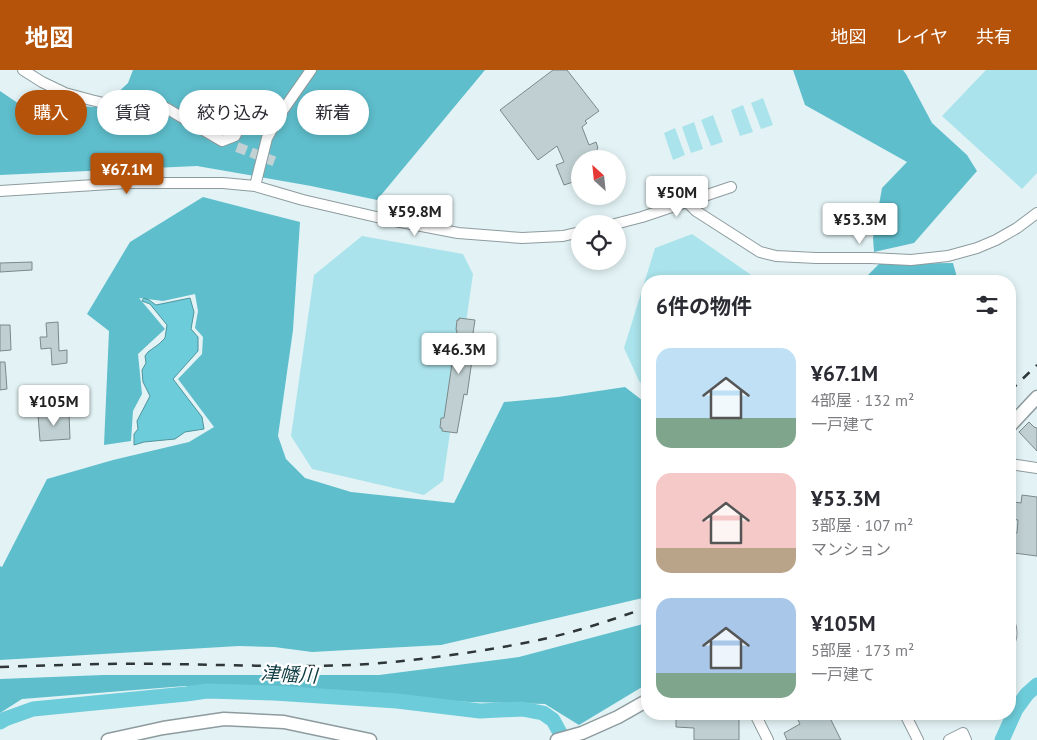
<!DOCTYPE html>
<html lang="ja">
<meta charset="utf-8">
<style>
:root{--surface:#fff;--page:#f2f2f3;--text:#2b2b33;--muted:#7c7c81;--accent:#b45309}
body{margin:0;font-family:"PT Sans","Noto Sans JP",sans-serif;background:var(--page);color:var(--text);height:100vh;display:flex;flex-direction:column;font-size:19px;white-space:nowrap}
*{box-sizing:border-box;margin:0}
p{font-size:16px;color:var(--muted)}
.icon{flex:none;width:28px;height:28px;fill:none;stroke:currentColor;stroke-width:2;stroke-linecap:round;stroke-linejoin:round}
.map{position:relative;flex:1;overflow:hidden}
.side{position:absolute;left:641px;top:205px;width:375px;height:445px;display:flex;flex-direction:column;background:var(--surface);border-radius:20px;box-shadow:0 2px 8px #0003}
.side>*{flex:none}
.guide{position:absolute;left:15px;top:20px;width:475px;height:45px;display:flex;gap:10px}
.needle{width:32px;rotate:333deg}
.buttons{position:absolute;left:571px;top:80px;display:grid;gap:10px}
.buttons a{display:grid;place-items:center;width:55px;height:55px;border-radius:50%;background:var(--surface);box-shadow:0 2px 8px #0003;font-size:25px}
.price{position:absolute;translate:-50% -42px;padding:0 11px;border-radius:5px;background:#fff;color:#222;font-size:16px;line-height:32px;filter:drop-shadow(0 1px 2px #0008)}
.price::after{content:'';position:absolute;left:50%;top:30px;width:15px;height:11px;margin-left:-8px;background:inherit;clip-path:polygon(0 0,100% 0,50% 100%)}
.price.active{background:var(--accent);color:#fff}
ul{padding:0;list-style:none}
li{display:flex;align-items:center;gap:15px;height:125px;padding:0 15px}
li span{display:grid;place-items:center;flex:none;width:140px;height:100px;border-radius:15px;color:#555}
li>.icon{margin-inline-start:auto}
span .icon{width:60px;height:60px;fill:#fffc;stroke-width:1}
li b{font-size:21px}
h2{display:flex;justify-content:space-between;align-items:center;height:60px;padding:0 15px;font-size:21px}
.chip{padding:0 18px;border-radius:22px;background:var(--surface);box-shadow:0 2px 8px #0003;font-size:18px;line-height:45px}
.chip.active{background:var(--accent);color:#fff}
header{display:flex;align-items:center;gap:30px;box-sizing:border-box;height:70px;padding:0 25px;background:var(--accent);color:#fff}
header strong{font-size:24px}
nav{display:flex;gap:28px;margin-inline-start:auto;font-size:18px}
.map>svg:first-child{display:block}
.green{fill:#aae3eb}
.forest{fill:#5fbecc}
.water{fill:#6dccd9;stroke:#4f949d}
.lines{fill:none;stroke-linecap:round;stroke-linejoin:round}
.river{stroke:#6dccd9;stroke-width:15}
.building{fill:#c0d0d2;stroke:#7b898b}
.minor-tunnel{stroke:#c2d1d3;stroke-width:10;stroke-dasharray:10 5;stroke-linecap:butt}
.minor-casing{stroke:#8d9b9e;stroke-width:12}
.major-casing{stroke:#8d9b9e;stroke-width:15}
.minor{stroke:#fff;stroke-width:10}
.major{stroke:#fff;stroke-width:12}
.rail{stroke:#2e3637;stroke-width:2.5;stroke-dasharray:9 9;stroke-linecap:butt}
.labels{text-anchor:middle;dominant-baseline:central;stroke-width:4.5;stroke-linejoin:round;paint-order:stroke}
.water-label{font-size:19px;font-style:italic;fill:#0d3b41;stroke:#fff}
</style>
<header>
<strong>地図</strong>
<nav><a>地図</a><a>レイヤ</a><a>共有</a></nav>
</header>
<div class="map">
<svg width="1037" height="670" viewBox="0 0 1037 670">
<rect width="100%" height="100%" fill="#e3f3f5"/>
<!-- green -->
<path class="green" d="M986,0H1037V103L1022,119L942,46Z
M763,28L773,55L761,59L751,33Z
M743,35L753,62L740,66L731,40Z
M713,45L723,72L711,76L701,50Z
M694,52L703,79L691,83L682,57Z
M675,58L685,85L673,90L664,63Z
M692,164L760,211H648L647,319L639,311L624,278L655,178Z
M362,166L463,184L473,204L443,411L424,425L312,399L291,366L314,205Z"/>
<!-- forest -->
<path class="forest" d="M133,0H485L377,130L311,116L197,96L0,105V21L34,44L51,40L63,35L95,37L112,28L128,13Z
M793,0H903L906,4L932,53L967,85L977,101L914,173L874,182L873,168L882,118L907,92L805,35Z
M203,127L300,152L293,260L278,366L286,389L305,408L351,422L454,433L504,332L558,327L625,317L647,334V527L441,575L312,582L274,577L239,576L0,590V496L2,497L47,409L113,390L189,372L214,357L178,309L202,284L203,267L195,258L198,241L195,224L163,231L139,228L165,259L138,284L142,324L133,341L131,371L104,375L109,261L87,244L130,172Z
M953,193L958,211H862L879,194Z
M647,553V614L579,655L545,634L469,632L310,620L185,616L22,629L0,643V609L103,605H379L519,587Z"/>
<!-- water -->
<path class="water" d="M144,228L149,230L156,235L190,228L194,242L191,259L198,267V281L173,309L202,347L204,359L185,362L175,369L144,372L134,375V364L138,359L137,351L150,326L143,312L142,300L146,293L145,286L148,282L159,274L165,268L167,255L150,234L142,231Z"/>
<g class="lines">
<!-- river -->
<path class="river" d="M0,652L5,649L33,639L186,624L207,621L274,623L397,631L480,641L522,639L543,643L553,650L564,670
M1002,670L1016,639L1027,624L1037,615"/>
</g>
<!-- building -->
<path class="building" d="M553,0H567L599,41L585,51L587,53L582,57L589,75L596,72L598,78L597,79L600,89H580V105L578,106L579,110L564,115L556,95L564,92L557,76L538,90L500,40Z
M32,192V200L0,202V193Z
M459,248L475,250L469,290H472L467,325L464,324L457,363L442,361V358H440L441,348H444L457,260H456L457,250H459Z
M58,252L59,281L67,280V293L52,295L51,278L41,279L40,267H47L46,253Z
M0,255H10L11,280L0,281Z
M0,292H5L7,319L0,320Z
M69,343L70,369L40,371L38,345Z
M1029,352L1034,357L1037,358V381L1019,362Z
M1022,425L1037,427V486L1014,483V477L1010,476L1011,463H1017L1018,450L1012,449L1014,432L1021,433Z
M679,644H739V670H694V658L676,657V649H679Z
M795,644H828L841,670H787L784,663L800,654Z"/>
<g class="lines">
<!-- minor-tunnel -->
<path class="minor-tunnel" d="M237,77L276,92"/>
<defs>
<path id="minor" d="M23,0L42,12L65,23L91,30L108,34L149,36L166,38L222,71L235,66L248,40L256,33L266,31L271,32L283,40
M255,116L267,68L281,43L311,0
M0,121L126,113H223L255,116L303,130L385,149L458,163L522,168L563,166L580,162
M687,132L696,141L760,182L776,186L816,188H871L911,190L948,186L977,178L996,170L1017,158L1037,143
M615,154L642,147L731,117
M1010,394L1037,398
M1010,554C1012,560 1012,566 1010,571
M755,644L768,670
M905,644L918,670
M949,670L963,663L966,670"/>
<path id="major" d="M1010,356L1037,327
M108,670L163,658L224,649L284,652L370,670
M557,670L582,663L618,647L648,630"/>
</defs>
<!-- minor casing -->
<use href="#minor" class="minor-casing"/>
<!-- major casing -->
<use href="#major" class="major-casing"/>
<!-- minor -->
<use href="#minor" class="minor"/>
<!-- major -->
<use href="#major" class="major"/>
<!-- rail -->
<path class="rail" d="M1010,321L1037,295
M0,597C57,595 113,593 170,594C244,595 319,599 393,592C442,587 491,580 539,570C576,562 612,550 648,537"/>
</g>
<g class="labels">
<!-- water labels -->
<g class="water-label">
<text transform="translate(289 604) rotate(3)">津幡川</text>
</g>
</g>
</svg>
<div class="buttons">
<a><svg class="needle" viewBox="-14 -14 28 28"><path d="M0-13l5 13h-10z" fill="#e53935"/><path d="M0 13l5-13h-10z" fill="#7c7c81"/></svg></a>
<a><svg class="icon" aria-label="locate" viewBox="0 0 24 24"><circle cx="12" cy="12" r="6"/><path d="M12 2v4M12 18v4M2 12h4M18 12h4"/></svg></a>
</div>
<b class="price active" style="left:127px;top:125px">¥67.1M</b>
<b class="price" style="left:677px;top:148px">¥50M</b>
<b class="price" style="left:415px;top:167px">¥59.8M</b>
<b class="price" style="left:860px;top:175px">¥53.3M</b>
<b class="price" style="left:459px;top:305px">¥46.3M</b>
<b class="price" style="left:54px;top:357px">¥105M</b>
<div class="guide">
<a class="chip active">購入</a>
<a class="chip">賃貸</a>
<a class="chip">絞り込み</a>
<a class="chip">新着</a>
</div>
<section class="side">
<h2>6件の物件<svg class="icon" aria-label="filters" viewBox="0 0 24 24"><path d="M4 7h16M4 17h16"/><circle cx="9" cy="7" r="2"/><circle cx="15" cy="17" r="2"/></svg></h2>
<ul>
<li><span style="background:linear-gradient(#bfe0f5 70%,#7fa58c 0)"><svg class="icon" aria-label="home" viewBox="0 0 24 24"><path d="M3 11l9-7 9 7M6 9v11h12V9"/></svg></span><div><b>¥67.1M</b><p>4部屋 · 132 m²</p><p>一戸建て</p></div></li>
<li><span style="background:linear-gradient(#f6c9c9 75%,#b9a48a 0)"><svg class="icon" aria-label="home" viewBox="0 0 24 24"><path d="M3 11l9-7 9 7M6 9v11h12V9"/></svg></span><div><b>¥53.3M</b><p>3部屋 · 107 m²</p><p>マンション</p></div></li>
<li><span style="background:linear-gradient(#a9c7e8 75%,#7fa58c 0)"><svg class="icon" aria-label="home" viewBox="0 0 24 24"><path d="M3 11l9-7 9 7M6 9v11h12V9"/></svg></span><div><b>¥105M</b><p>5部屋 · 173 m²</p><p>一戸建て</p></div></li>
</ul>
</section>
</div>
